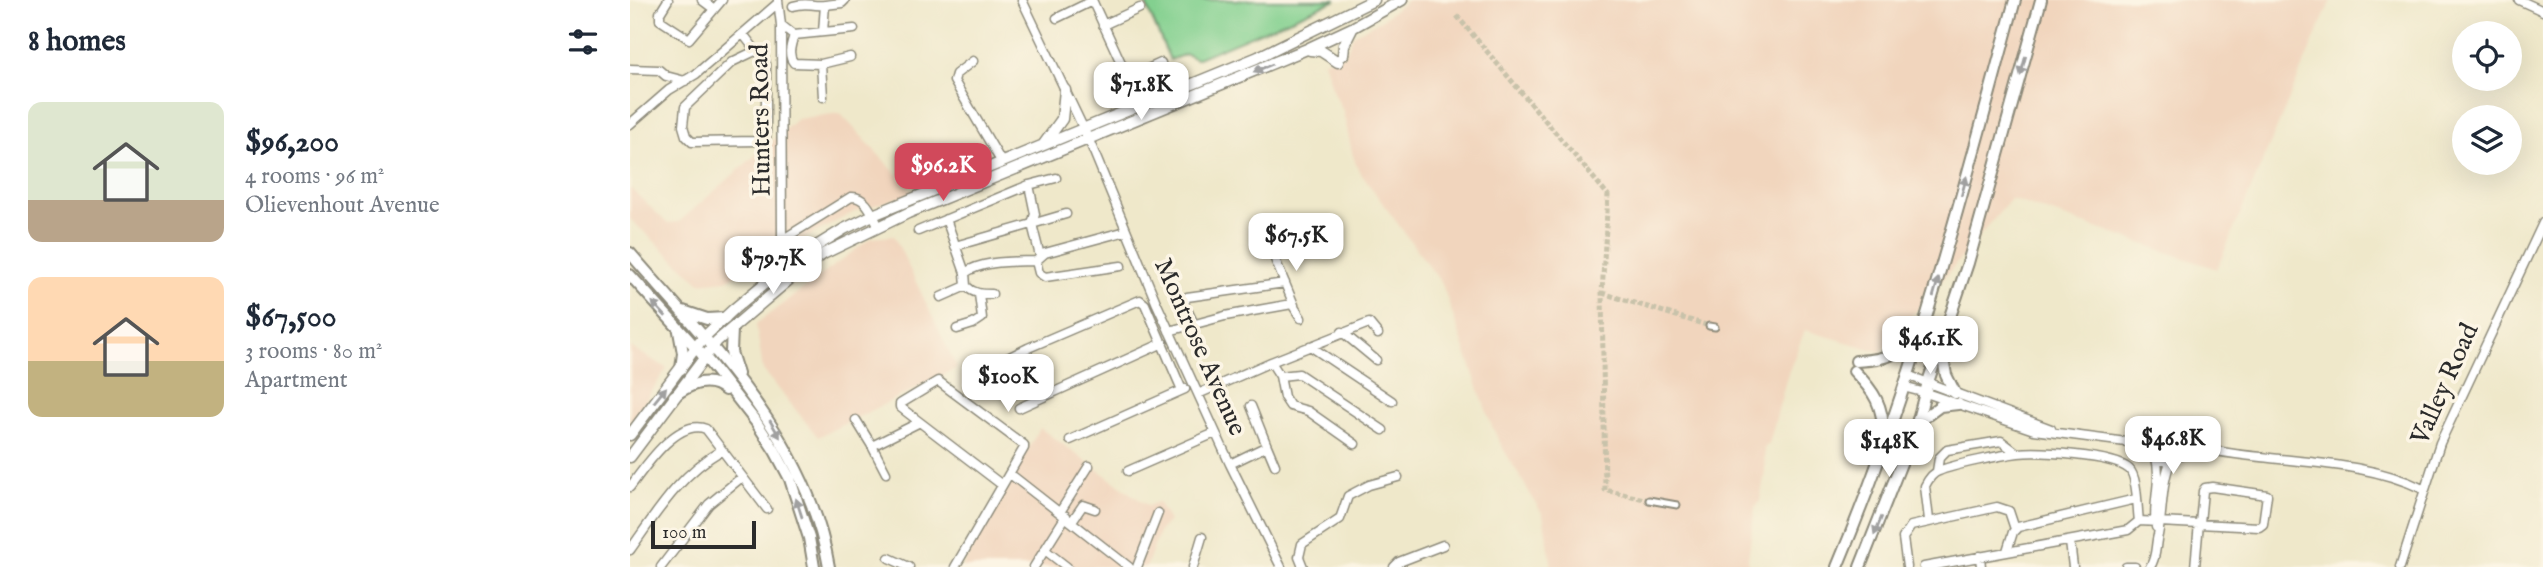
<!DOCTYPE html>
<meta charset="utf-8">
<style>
:root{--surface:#fff;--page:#f6f6f7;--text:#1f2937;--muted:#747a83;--accent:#d1495b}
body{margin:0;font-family:"IM FELL English",serif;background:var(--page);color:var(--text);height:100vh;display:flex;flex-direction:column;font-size:26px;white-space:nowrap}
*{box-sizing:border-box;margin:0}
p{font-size:23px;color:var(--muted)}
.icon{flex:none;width:38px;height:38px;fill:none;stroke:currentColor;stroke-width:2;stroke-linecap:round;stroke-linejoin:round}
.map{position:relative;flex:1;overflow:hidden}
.details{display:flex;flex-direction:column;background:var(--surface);width:630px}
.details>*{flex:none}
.tools{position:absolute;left:1822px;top:21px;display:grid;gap:14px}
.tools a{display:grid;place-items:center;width:70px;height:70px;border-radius:50%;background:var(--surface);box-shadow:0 7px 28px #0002;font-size:35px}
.scale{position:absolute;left:21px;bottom:18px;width:105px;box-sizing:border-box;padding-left:7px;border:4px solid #2b2b2b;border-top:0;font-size:19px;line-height:24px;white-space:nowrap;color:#2b2b2b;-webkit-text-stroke:5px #fcf5e5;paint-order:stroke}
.price{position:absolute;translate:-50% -60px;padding:0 16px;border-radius:14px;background:#fff;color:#222;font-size:23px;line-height:46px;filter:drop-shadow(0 2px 4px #0008)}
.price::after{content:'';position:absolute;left:50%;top:42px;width:21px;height:16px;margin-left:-10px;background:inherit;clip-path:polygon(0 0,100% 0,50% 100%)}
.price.active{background:var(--accent);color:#fff}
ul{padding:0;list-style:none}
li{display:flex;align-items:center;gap:21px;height:175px;padding:0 28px}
li span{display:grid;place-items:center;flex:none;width:196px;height:140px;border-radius:14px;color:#555}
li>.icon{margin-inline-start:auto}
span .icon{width:84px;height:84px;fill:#fffc;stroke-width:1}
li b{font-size:30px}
h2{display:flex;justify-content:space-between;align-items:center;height:84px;padding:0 28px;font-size:30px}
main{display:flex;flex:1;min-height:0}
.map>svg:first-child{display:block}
.built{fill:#f1d5bd}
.green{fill:#83d08f;stroke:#577e5d;stroke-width:2}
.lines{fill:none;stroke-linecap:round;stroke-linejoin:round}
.pedestrian-tunnel{stroke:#c8c2aa;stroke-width:5;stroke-dasharray:5 2.5;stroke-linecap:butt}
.pedestrian-casing{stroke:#8d8a7a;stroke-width:9}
.minor-casing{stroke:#8d8a7a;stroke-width:11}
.tertiary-casing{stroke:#8d8a7a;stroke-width:13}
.secondary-casing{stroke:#8d8a7a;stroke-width:14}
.pedestrian{stroke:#fff;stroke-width:5}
.minor{stroke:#fff;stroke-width:8}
.tertiary{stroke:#fff;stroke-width:10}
.secondary{stroke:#fff;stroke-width:10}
.oneway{fill:#a0a0a0}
.labels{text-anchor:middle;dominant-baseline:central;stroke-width:7;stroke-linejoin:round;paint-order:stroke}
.street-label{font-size:26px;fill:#2b2b2b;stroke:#fcf5e5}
</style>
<main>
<section class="details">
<h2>8 homes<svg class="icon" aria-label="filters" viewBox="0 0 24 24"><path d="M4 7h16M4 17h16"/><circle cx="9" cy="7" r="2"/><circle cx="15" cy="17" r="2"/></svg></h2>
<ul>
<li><span style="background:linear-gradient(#dfe7d0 70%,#b9a48a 0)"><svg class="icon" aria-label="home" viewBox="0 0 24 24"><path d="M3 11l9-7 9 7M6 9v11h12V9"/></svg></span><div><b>$96,200</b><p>4 rooms · 96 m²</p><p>Olievenhout Avenue</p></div></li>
<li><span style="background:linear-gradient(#ffd9b3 60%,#c2b280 0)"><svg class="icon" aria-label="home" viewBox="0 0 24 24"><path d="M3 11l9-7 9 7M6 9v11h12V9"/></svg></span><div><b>$67,500</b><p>3 rooms · 80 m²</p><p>Apartment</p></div></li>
</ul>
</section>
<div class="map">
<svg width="1913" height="567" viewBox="0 0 1913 567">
<rect width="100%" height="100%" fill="#fcf5e5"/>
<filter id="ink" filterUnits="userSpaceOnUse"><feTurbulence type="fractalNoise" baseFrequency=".0143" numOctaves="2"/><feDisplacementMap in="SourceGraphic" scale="14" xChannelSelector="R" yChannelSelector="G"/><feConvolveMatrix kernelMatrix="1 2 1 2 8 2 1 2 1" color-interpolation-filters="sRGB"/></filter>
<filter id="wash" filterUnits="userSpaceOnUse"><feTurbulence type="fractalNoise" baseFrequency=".00686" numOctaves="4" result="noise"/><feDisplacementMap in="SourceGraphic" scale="28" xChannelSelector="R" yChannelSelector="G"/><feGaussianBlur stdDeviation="1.57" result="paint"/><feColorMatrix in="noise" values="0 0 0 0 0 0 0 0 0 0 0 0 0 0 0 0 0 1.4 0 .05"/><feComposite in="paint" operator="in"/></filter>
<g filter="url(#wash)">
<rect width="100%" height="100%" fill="#efe8ca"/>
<!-- built -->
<path class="built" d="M778,0H1701L1587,269L1381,199L1251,352L1175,330L1157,376L1139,444L1134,448L1135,471L1130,501L1125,507L1117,567H922L913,515L871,445L861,424L812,284L729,171L723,156L713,111L703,91L694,60L715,55L723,35L751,20Z
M210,113L284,193L226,211L96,280L70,283L0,219V188L37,223L49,222L167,119Z
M264,236L327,368L188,437L133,370L126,324L241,238Z
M0,347L37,368L0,424Z
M410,428L518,506L528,502L539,521L530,530L516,567H332Z"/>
<!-- green -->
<path class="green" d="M514,0H706L566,59L556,54L540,60Z"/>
</g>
<g filter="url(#ink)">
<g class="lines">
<!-- pedestrian-tunnel -->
<path class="pedestrian-tunnel" d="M827,16L978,195L972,293L975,490L1019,500
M972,293L1079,326"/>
<defs>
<path id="pedestrian" d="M1079,326L1085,327
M1019,500L1047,505"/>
<path id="minor" d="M38,0L30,13V20L59,39L92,0
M72,0L84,9
M148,0L151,25L152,240
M392,0L459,140L526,302L600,464L651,567
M462,0L498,78L531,63
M1889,0L1913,11
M195,5L212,3L215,0
M163,6C179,1 181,7 195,5L193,32
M427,18L462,1
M151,25L164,35L224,29
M473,25L510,8
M113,34L123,47V52L102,62L55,107L53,126L56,136L62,142L129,141L136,138V64L134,58L124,49
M164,35C161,45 157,55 164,63L191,64L193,97
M343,61L326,74L324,81L372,163
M191,64L220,57
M0,69L29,70L36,76L55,81
M0,124L39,90L66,74L148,3
M316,219L335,273
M288,231L399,185L426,178
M152,240L221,197C236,196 242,213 248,225
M325,246L402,224L405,214L399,185
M642,252L664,305
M410,256L402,224L436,214
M491,266L415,277L409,273L406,261L415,253L496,231
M362,294C351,294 344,294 336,286L335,273C353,260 385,262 406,261
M311,297L336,286
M564,324L554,303L557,297L655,283
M327,329L343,324L352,318L349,294
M539,331L595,316L662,304L671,318
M712,332L746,360
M680,346L762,401
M641,362L650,376L669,374L753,430
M343,375L398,348L510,300L515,304L552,390
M1277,375L1421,429
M650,376L654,397L660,406L678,411L725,444
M1273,387L1296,393L1404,430L1496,442L1522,439
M568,394L641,362L739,323L748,334
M621,406L637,446
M389,408L533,343
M226,420L242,446
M1519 446a15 15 0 1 1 30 0a15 15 0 1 1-30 0Z
M1547,439C1574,451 1602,454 1631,457C1685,463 1744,465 1793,489
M440,440L555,389
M1546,455L1576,452
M1526,458C1532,481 1522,504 1526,527
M600,464L637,446L645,465
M498,471L585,433
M1307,471L1309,458L1317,450L1371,441L1387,453
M256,473L242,446L288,423
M384,477L499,567
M0,487C14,468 48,417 76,429L137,509
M430,512L459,466
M442,521L453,505L465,509
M1509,521L1629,527L1633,524L1637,495L1582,487L1575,488L1573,491L1570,523
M1440,542L1443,567
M0,550C27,512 50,474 92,450
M415,550L437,567
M1377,551L1383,532L1388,527L1506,499
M1350,556L1351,567
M259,558L279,567
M31,567L79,504L112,477
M325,567L394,448V445L308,381L270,404V407L372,485
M404,567L436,516
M507,567L528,513
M563,567L572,537
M673,567L669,557L672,544L710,519L718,496L739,485L768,477
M764,567L769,562L813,545
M1277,567L1273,538L1281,526L1367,507L1379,511L1385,529
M1294,567L1498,530L1509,521C1507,509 1508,477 1499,469C1483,455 1409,451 1388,453C1372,455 1322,465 1309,471C1302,473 1298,480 1295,486L1299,520
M1496,567H1505
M1520,567C1527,557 1525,546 1528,535C1533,510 1531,481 1542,458
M1565,567L1569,523
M1770,567L1810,443L1913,223"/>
<path id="tertiary" d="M680,50L691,51L708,62
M713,55L714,45L722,29
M414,144L432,119L435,90
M0,435L73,338L104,309L159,263L214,229L243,215L626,58L744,0
M0,457L87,341L161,278L193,254L278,213L677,49L722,28L772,0"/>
<path id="secondary" d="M0,253C81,347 177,438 199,567
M0,275L79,362L126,422L145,451L160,479L169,507L179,538L184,567
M53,311L77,319L95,318
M102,329L101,352L108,374
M49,331L53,353L51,369
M1311,347L1316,375L1325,393
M1226,361C1258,360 1270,354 1290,330
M1224,371C1244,391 1254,406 1253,436
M44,396C59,385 78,375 95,390
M1288,422L1310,406L1328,404
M1207,567C1284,384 1333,191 1385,0
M1230,567L1287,423L1298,382L1338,263L1411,0"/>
</defs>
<!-- pedestrian casing -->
<use href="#pedestrian" class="pedestrian-casing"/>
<!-- minor casing -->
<use href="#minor" class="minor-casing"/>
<!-- tertiary casing -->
<use href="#tertiary" class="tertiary-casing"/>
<!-- secondary casing -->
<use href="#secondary" class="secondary-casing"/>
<!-- pedestrian -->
<use href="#pedestrian" class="pedestrian"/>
<!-- minor -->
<use href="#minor" class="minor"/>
<!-- tertiary -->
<use href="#tertiary" class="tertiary"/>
<!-- secondary -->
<use href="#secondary" class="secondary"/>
</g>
<!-- one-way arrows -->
<defs><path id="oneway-solid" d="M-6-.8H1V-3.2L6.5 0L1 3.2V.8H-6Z" transform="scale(1.75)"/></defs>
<g class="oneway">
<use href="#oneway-solid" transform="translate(1393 66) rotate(105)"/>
<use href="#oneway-solid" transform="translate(633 68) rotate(158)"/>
<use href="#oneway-solid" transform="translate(1334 186) rotate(-75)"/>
<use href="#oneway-solid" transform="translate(1306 287) rotate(-74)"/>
<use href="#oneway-solid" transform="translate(29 309) rotate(-133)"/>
<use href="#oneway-solid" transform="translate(30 395) rotate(-51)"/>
<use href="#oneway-solid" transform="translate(145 429) rotate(59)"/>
<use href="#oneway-solid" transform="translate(169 508) rotate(-108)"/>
<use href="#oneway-solid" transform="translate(1248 526) rotate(112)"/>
</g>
</g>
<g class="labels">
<!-- street labels -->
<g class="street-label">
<text transform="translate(131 120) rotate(-91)">Hunters Road</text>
<text transform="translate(570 347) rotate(66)">Montrose Avenue</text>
<text transform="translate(1815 384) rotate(-66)">Valley Road</text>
</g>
</g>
</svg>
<div class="tools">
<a><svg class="icon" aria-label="locate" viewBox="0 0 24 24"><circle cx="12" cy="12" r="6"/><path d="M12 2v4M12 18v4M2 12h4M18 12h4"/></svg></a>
<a><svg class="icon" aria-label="layers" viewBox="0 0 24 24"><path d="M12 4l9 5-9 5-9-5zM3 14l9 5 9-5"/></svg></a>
</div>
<div class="scale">100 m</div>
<b class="price" style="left:511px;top:122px">$71.8K</b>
<b class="price active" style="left:313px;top:203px">$96.2K</b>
<b class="price" style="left:666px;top:273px">$67.5K</b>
<b class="price" style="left:143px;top:296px">$79.7K</b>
<b class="price" style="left:1300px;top:376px">$46.1K</b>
<b class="price" style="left:378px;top:414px">$100K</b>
<b class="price" style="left:1543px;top:476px">$46.8K</b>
<b class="price" style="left:1259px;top:479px">$148K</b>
</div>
</main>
